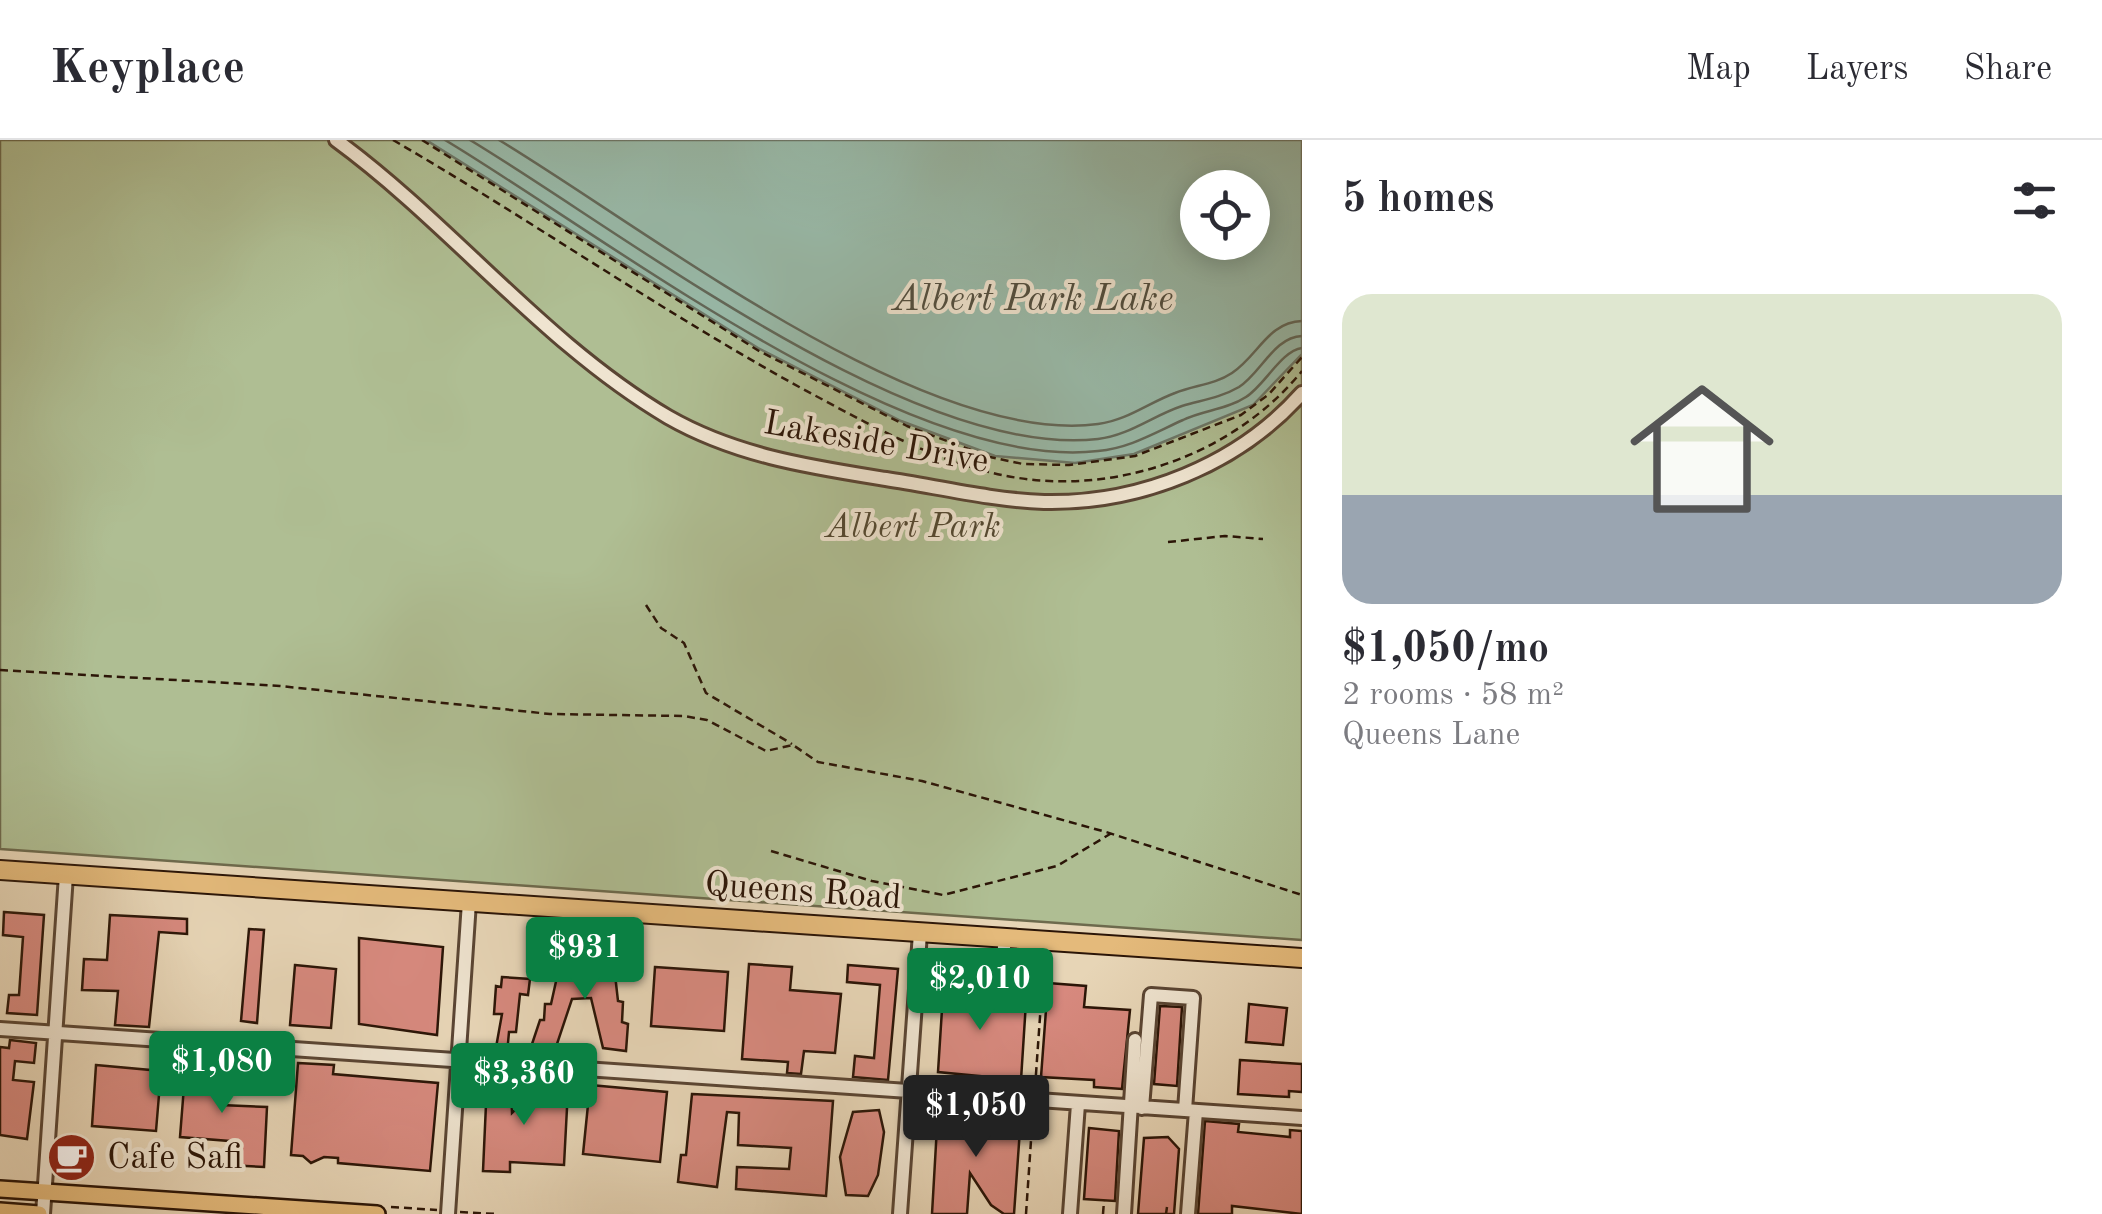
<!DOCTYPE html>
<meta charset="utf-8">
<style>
:root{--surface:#fff;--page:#f2f2f3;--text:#2b2b33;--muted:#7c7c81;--line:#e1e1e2;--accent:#0b8043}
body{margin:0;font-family:"Old Standard TT",serif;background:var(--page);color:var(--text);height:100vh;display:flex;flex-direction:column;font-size:38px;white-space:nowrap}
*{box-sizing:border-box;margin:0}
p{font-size:32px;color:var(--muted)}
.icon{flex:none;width:55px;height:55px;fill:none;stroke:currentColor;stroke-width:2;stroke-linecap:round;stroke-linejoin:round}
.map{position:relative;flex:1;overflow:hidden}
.panel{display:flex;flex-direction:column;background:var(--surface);width:800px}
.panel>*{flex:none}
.controls{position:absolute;left:1180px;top:30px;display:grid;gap:20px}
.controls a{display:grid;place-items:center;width:90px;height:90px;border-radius:50%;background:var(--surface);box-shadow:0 5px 25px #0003;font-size:50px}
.price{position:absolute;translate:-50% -85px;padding:0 22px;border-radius:10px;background:var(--accent);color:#fff;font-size:32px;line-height:65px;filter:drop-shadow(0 2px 5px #0008)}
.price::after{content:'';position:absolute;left:50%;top:60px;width:30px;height:22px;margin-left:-15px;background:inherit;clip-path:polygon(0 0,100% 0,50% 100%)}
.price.active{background:#222;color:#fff}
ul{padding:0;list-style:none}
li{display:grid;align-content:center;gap:20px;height:530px;padding:0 40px}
li span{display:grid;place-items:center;height:310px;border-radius:30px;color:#555}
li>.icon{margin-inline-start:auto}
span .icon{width:180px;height:180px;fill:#fffc;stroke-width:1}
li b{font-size:42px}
h2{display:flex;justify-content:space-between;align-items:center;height:120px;padding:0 40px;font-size:42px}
header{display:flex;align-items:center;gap:60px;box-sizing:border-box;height:140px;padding:0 50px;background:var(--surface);border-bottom:2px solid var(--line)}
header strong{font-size:48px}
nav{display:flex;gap:55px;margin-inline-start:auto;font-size:35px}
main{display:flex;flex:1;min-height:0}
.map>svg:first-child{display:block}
.green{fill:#afbe93;stroke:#6d6a4d;stroke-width:2.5;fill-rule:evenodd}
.water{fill:#98b9a8;stroke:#6c7768;stroke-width:2.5;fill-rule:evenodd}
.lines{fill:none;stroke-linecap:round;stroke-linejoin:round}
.shore{stroke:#626758;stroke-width:2.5}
.building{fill:#d7897e;stroke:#2b1507;stroke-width:2.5}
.minor-casing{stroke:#5a4533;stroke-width:18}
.major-casing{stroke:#2b1507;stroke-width:20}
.highway-casing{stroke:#2b1507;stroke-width:22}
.path{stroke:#2b1507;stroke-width:2.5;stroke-dasharray:8 5;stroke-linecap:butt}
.minor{stroke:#efe4d0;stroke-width:12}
.major{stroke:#e4ba7b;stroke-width:15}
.highway{stroke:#e4ba7b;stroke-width:18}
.labels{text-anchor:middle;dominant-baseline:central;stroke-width:8;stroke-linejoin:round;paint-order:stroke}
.street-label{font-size:35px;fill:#2b1507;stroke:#efe4d0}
.park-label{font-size:35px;font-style:italic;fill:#534831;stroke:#efe4d0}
.poi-label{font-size:35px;fill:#2b1507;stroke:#efe4d0;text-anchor:start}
.water-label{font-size:38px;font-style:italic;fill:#514e3f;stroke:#efe4d0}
</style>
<header>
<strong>Keyplace</strong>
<nav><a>Map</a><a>Layers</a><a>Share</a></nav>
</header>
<main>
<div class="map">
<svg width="1302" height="1074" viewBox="0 0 1302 1074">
<rect width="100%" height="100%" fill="#e7d5b6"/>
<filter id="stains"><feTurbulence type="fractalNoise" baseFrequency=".002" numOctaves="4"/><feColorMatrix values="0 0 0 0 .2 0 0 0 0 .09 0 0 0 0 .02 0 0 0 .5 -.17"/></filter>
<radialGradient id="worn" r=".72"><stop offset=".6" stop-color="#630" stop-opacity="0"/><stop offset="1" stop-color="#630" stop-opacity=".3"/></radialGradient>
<!-- green -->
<path class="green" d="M0,0H1302V800L0,709ZM1198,48H1252V102H1198Z"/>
<!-- water -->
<path class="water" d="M426,0H1302V214L1253,265L1134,314L1075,323L995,316L901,281L758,208ZM1198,48H1252V102H1198Z"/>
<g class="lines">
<!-- shore -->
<path class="shore" d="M445,0C608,98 909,333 1098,311C1130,308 1154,293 1183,280C1203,270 1226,270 1246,257C1265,245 1281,211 1302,208
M470,0C626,94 915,320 1098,299C1130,295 1152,276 1182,266C1202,260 1220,258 1239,247C1261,233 1274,197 1302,196
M499,0C647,89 924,307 1098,284C1128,280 1148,263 1175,253C1194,245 1214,245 1232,233C1258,216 1268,182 1302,181"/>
</g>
<!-- building -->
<path class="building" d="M4,772L44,775L37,875L7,873L9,855H19L23,797L3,795Z
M110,775L187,779V794L159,792L149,887L115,885L118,851L82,850L84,819L107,820Z
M249,789L264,790L257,883L241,881Z
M359,798L443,807L437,895L359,884Z
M613,817L618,861L623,862L622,882L628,884L626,911L603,908L591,858L572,859L556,907H531L540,880H544L545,864H551L561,819Z
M749,824L792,827L790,850L841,854L835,913L804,911L801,934L787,933L788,922L742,919Z
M295,825L336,829L331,888L290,885Z
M848,825L898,829L888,940L853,937L855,916L874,918L880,845L847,842Z
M655,827L728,832L724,891L651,886Z
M502,837L530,839L528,855L520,854L516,892H509L507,914L495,913L502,874H494L496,846L501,847Z
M944,838L983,841L982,859L1026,862L1021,940L938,932Z
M1048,843L1086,846L1084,867L1130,870L1122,949L1094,947V940L1041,937Z
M1249,864L1287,868L1283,905L1246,902Z
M1160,866L1182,867L1177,946L1154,944Z
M10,900L36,903L34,923L15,921L13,940L34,942L27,999L0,995V907L9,908Z
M1240,920L1302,924V952L1289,951V957L1238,954Z
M186,921L225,924L221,965L267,967L264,1027L227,1025L229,1001L180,997Z
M298,923L334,925L333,934L438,943L430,1031L338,1023V1018L324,1017L311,1023L303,1016L291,1015Z
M96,925L161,931L156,991L92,986Z
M487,942L511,943L512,973L538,948L568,949L564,1025L510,1022V1032L483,1031Z
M590,945L667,952L660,1022L583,1014Z
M692,954L833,961L826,1056L736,1049L737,1027L789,1029L791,1008L738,1005L739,973L727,972L717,1047L678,1042L681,1015H686Z
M938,969L1021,975L1014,1074H1004L991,1065L970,1033L967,1074H932Z
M879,970L884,992L878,1035L868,1056L846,1055L840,1017L853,972Z
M1205,981L1239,984L1238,992L1290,997V990L1302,991V1074L1232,1066V1074H1198Z
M1089,988L1119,991L1115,1061L1084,1059Z
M1168,997L1179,1009L1174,1074H1138L1144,998Z"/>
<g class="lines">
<defs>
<path id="minor" d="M336,0C452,85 544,204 668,277C736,316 811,327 886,339C938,347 992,360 1044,362C1140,364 1238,325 1302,253
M1000,841L1005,799
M0,889L1302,978
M1142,968L1151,855L1193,858L1185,970
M43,1074L66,735
M448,1074L469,762
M900,1074L920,793
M1070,1074L1078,964
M1124,1074L1135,900
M1188,1074L1196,971"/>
<path id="major" d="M0,1049L377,1074
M0,1071L39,1074"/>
<path id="highway" d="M0,730L1302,818"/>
</defs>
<!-- minor casing -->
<use href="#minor" class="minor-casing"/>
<!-- major casing -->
<use href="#major" class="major-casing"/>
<!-- highway casing -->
<use href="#highway" class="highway-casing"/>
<!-- path -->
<path class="path" d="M393,0C531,80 661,171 801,248C865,282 930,320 1002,335C1110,358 1232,317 1302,231
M422,0L759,211L907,286L990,317L1023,324L1069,325L1135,316L1241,275L1269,254L1302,217
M1168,402L1225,396L1263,399
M646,465L661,488L684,503L706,553L792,604
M0,530L280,546L550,574L684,576L707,580L766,611L793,605L818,622L922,641L1106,692L1302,755
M771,711L872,741L943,755L1057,726L1110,694
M997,860L1001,851
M1035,948L1044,820
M391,1067L437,1070
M460,1072L497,1074
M1026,1074L1033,971
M1103,1074L1104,1061
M1166,1074L1167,1067"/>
<!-- minor -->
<use href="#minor" class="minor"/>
<!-- major -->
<use href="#major" class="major"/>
<!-- highway -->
<use href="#highway" class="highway"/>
</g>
<!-- icons -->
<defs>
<symbol id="cafe-disc" viewBox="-11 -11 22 22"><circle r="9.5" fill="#8f2418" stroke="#efe4d0"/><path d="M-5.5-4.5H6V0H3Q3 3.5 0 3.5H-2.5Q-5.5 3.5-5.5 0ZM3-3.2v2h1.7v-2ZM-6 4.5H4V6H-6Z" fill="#fff"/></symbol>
</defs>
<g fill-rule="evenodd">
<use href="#cafe-disc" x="44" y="990" width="55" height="55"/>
</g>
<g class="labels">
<!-- street labels -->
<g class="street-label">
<text transform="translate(876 303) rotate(10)">Lakeside Drive</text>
<text transform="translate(803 752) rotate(4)">Queens Road</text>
</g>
<!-- park labels -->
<g class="park-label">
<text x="913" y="387">Albert Park</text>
</g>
<!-- poi labels -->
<g class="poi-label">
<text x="107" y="1018">Cafe Safi</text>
</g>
<!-- water labels -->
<g class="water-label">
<text x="1033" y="160">Albert Park Lake</text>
</g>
</g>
<rect width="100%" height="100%" filter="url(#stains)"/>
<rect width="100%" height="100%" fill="url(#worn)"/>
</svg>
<div class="controls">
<a><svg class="icon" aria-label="locate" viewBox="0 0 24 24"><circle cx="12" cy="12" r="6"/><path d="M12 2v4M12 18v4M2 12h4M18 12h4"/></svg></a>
</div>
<b class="price" style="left:585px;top:862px">$931</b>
<b class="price" style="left:980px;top:893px">$2,010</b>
<b class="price" style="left:222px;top:976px">$1,080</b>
<b class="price" style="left:524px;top:988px">$3,360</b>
<b class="price active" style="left:976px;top:1020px">$1,050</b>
</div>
<section class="panel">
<h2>5 homes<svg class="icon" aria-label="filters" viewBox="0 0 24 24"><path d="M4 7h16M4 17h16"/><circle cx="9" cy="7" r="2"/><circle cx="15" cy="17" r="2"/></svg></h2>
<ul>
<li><span style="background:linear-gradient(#dfe7d0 65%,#9aa5b1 0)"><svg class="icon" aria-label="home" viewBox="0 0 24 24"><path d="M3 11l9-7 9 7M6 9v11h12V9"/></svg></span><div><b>$1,050/mo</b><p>2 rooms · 58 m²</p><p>Queens Lane</p></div></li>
</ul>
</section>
</main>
